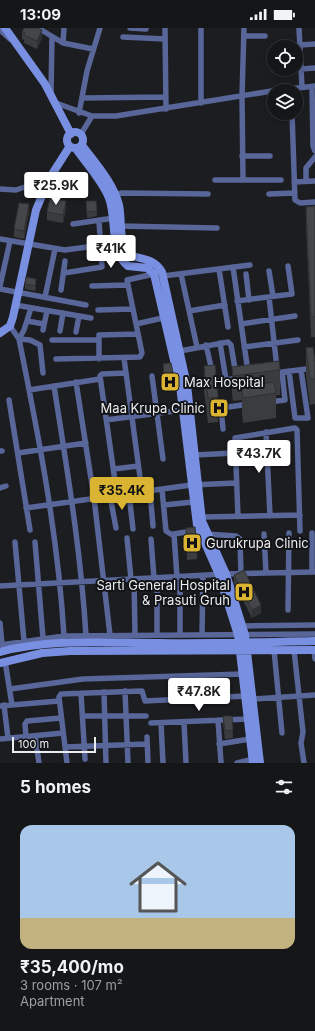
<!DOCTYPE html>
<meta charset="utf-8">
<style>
:root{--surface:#151618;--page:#1e1f21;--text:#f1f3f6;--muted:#9d9fa2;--line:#343537;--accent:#dab333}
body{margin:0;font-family:Inter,sans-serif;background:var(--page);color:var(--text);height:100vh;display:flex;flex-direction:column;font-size:15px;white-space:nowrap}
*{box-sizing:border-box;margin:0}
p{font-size:13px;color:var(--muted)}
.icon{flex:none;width:22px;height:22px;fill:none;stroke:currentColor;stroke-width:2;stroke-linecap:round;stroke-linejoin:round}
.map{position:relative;height:735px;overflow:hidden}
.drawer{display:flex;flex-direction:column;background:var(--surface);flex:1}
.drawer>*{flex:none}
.controls{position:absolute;left:267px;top:12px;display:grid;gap:8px}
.controls a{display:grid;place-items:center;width:36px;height:36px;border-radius:50%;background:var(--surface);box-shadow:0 2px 10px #0003,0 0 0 1px var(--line);font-size:20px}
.scale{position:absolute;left:12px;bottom:10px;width:84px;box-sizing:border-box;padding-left:4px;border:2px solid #ebecee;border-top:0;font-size:11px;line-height:14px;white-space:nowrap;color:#ebecee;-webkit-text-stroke:3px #131417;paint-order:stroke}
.price{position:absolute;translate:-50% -34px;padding:0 9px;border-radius:4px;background:#fff;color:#222;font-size:13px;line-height:26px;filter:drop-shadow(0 1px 2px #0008)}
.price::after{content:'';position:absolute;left:50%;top:24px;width:12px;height:9px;margin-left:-6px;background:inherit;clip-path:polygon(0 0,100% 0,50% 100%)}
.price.current{background:var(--accent);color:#111}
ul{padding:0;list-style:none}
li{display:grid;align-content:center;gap:8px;height:212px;padding:0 20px}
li+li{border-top:1px solid var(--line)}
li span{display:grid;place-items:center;height:124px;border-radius:12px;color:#555}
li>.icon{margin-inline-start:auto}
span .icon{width:72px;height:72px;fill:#fffc;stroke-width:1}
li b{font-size:17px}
h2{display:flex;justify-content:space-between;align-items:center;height:48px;padding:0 20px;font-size:17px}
.status{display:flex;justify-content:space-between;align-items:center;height:28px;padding:0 20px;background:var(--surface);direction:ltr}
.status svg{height:11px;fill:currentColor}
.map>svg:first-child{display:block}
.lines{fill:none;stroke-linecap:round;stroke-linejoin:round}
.street{stroke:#586699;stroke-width:5.5}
.secondary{stroke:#798fe1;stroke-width:8}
.wall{fill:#3b3c3f}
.shaded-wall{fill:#303133}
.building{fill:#454649;stroke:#303133}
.labels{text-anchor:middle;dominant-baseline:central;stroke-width:4;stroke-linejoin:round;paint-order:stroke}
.poi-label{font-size:13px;fill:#ebecee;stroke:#131417;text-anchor:start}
</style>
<div class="status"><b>13:09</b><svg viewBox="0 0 49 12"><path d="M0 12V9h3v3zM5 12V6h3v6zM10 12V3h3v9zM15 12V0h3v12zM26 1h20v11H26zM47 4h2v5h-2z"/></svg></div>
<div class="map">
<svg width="315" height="735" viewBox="0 0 315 735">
<rect width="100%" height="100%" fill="#1c1d20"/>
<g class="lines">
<!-- street -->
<path class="street" d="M38,0L63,15L93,21
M130,0L146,1
M165,0L166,81
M201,0V75
M299,0L302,59
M0,2L10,11
M244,8H265
M123,9L165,11
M63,15L64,0
M300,17L315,16
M301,41L315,40
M312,59L313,118L315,123
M51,65L52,9
M83,70L166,69
M56,75L92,88H116L272,63L315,58
M79,85L87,43L100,0
M292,85L295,172L300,175L315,174
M81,106L92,88
M242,128H270
M215,152H281
M243,152L242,68L244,0
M306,153V140L315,129
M294,154L315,153
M0,161L16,162L49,151
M269,166L295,165
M113,168L121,165L208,166
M73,196L114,190
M119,198L217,200
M0,211L65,222L117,215
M233,239L248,344
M219,241L228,299
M269,243L273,268
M64,245L102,239L99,193
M181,246L197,319
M246,246L249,272
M163,248L250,237
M0,258L10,213
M92,258L127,257
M0,261L86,277
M61,262L65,233
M45,269L55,221
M269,269L277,340
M237,273L292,266L288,238
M15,277L91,290
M31,280L24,302L19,311L30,312L40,317L43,345
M98,282L133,281
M189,283L225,277
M27,293L44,296
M136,296L167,289
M241,296L295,288
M10,298L19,311C39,410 58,508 64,608
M43,302L47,283
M60,303L63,285
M76,304L79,288
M52,312H99
M220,315L226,352
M206,317L212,343
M244,319L298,312
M180,323L228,314L231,317L236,347
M124,330L142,464
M56,331L140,329L142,325L127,252L154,246
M99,331V307L138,306
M289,343L295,390H308L301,342
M274,345L315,340
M152,348L163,431
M76,354L94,470L110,607
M54,358C67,441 81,524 86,608
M185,358L239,350
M29,362L100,351
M9,372L30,502
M269,374L285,372L282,344
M106,392L182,382
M223,401L221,380L249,376
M266,404L270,488
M0,423H2
M18,425L86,415
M194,427L235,425
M114,441L138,438
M0,460L6,458
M162,461L166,503L174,508
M150,463L153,498
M129,466L133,501
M117,467L100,348L102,346L126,345
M110,468L116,500
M164,477L193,474
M26,480L191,457L236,455
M202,489L300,487
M238,489L235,410L295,400L297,402L300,503
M312,505V544
M206,506L236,508L240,511L241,546
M264,506L266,545
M127,510L131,551
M151,511L154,550
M15,514L24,613
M35,514L43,610
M177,549L174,506L192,503
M134,551L135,607
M0,558L226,546L315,544
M288,582L289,505
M0,595L2,617
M243,598L315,597
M157,607V550
M180,607V549
M202,607L203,548
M0,617L64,608L315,606
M274,622L282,705
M294,622L303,704L301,715L304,735
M314,622L315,631
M5,633L12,677
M10,661L83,651L243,646
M125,663L128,735
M104,664L106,735
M81,665L85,731
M253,671L315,667
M4,677L8,710
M0,678L59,673
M83,688H146
M218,692L221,735
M184,694L186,735
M151,695L248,691
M161,695L163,735
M35,708L39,735
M26,709L25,696L27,693L61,690
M147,709L148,735
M0,711L63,705
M219,716L250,711
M65,719L147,716
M67,735L59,669L61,666L142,663L145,673L246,668
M237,735L254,731"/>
<!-- secondary -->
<path class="secondary" d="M5,0L45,56L71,106
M67 112a8 8 0 1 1 16 0a8 8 0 1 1-16 0Z
M82,117C95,135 113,154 119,177C122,191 119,208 125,222C131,234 151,225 162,244L187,357L202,493L226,546L245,607L260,735
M76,121C86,135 103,154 109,170C117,191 109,223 128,238L147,240L154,246L180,358L197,497L219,547L238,607L253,735
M0,305L10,298L13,289L36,182L49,151L70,118
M0,624C51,610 108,615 160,615C212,616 263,614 315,613
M0,635L42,625L70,623L315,622"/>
</g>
<!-- wall -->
<path class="wall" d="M22,4L42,10L37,21L24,15V12L22,11Z
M86,173H96L97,188L87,190Z
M315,178V309H311L306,199V179Z
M66,181L63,195L47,192V184Z
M29,184L24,211L14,209V201Z
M25,256L36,257L35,263L25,261Z
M306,320L315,334V376L310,377L306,346Z
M163,336L175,354V361L165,363L163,344Z
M204,338L218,369V394L208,395L204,363Z
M232,339L280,342V367H276V390L243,395L242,384V372L233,373L232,365Z
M186,500L197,523V531L187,532Z
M234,547L261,585L252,590L234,555Z
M223,688H232L233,710L225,711L223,696Z"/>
<!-- shaded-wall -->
<path class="shaded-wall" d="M42,2V10L37,21V13Z
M66,173V181L63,195V187Z
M29,176V184L24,211V203Z
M36,251V257L35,263V258Z
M261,577V585L252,590V582Z"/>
<!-- building -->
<path class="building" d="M24,0H37L42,2L37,13L24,7L25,5L22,4Z
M50,170L66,173L63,187L47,184Z
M86,173H96L97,183L87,184Z
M19,175L29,176L24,203L14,201Z
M315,178V289H311L306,179Z
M26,249L36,251L35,258L25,256Z
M313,319L315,334V351H310L306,320Z
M279,333L280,342L233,348L232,339Z
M171,335L175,354L165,355L163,336Z
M215,337L218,369L208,370L204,338Z
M274,354L276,365L243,370L242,359Z
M195,499L197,523L187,524L186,500Z
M244,542L261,577L252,582L234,547Z
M223,688H232L233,702L225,703Z"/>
<!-- icons -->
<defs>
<symbol id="hospital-square" viewBox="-11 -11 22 22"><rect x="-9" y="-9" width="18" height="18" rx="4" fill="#dab333" stroke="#131417"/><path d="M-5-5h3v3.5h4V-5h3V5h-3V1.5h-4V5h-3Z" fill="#111"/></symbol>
</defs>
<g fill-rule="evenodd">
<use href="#hospital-square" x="159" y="343" width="22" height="22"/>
<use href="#hospital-square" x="208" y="369" width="22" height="22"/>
<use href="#hospital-square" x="181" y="504" width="22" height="22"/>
<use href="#hospital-square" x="233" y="553" width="22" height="22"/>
</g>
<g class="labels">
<!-- poi labels -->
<g class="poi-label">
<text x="184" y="354">Max Hospital</text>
<text x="205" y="380" text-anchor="end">Maa Krupa Clinic</text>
<text x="206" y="515">Gurukrupa Clinic</text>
<text x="230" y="557" text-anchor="end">Sarti General Hospital<tspan x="230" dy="15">&amp; Prasuti Gruh</tspan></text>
</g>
</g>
</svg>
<div class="controls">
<a><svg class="icon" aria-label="locate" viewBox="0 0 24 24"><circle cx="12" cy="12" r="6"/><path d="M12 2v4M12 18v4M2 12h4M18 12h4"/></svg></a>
<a><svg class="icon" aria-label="layers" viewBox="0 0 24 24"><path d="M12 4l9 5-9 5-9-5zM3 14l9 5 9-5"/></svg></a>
</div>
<div class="scale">100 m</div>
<b class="price" style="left:56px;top:178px">₹25.9K</b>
<b class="price" style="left:111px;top:241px">₹41K</b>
<b class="price" style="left:259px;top:446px">₹43.7K</b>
<b class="price current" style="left:122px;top:483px">₹35.4K</b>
<b class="price" style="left:199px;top:684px">₹47.8K</b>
</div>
<section class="drawer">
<h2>5 homes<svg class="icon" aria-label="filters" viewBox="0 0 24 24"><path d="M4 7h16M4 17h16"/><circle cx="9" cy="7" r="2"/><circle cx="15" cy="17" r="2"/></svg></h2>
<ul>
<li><span style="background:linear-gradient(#a9c7e8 75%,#c2b280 0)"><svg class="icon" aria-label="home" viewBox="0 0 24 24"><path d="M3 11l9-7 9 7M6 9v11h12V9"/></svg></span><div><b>₹35,400/mo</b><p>3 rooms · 107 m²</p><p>Apartment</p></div></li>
</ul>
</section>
